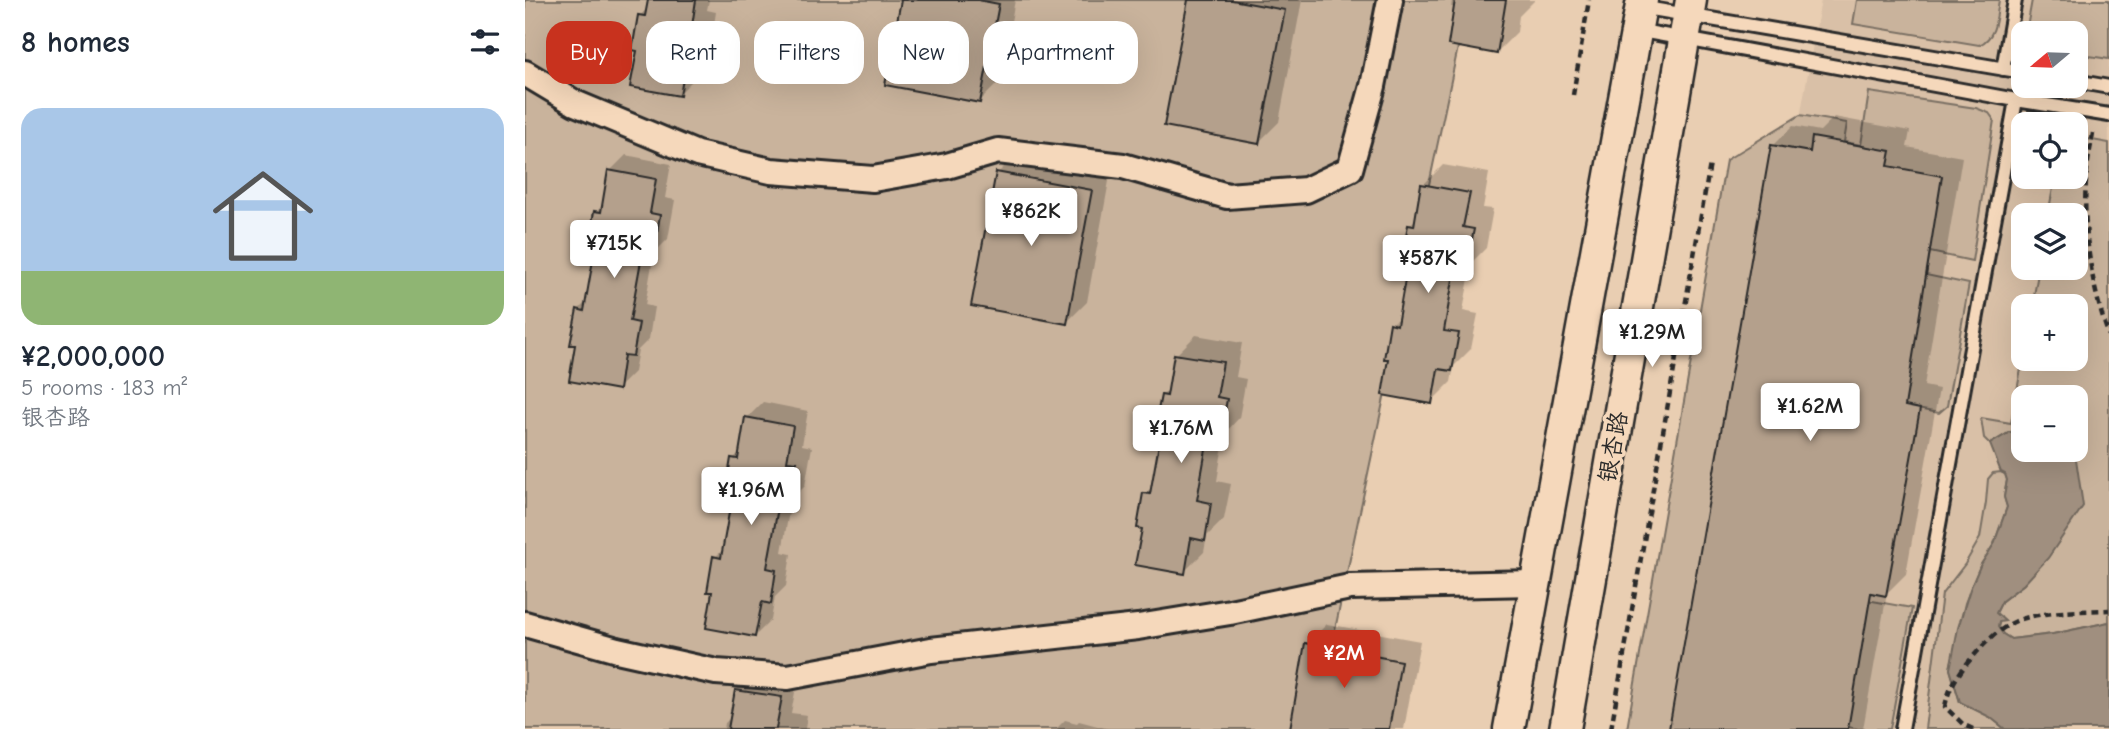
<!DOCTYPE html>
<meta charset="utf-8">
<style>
:root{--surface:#fff;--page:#f6f6f7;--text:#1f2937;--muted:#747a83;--line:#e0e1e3;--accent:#c8321e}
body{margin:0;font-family:"Comic Neue","LXGW WenKai TC",sans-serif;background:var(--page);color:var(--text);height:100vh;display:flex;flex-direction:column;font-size:26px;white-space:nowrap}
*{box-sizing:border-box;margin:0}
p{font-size:23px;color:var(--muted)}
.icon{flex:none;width:38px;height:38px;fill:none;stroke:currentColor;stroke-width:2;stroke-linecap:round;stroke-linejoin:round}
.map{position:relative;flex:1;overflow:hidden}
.sheet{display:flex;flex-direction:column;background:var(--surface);width:525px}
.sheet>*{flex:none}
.guide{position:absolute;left:21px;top:21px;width:665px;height:63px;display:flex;gap:14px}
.needle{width:46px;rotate:251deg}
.buttons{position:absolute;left:1486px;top:21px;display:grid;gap:14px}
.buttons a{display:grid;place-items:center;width:77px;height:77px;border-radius:14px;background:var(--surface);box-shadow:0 7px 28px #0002;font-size:35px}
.price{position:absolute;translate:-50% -60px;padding:0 16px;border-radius:7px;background:#fff;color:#222;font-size:23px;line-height:46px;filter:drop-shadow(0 2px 4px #0008)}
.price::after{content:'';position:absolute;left:50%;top:42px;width:21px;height:16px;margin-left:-10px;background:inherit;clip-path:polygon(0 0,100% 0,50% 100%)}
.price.active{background:var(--accent);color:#fff}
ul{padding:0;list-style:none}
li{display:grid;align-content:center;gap:14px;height:371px;padding:0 21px}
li+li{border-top:2px solid var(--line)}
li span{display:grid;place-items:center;height:217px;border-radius:21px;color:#555}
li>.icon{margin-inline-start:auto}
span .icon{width:126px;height:126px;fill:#fffc;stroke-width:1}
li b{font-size:30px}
h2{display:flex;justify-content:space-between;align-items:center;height:84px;padding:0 21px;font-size:30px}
.pill{padding:0 24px;border-radius:21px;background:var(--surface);box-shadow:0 7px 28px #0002;font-size:24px;line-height:63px}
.pill.active{background:var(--accent);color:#fff}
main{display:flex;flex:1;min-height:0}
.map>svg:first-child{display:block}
.built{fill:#d9c0a7;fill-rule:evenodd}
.green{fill:#c9b39c;stroke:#7a6f64;stroke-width:2}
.water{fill:#a08f7f;stroke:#71675d;stroke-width:2}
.shadow{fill:#0003}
.building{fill:#b4a08c;stroke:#2b2b2b;stroke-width:2}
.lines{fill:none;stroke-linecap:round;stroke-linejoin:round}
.service-casing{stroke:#2b2b2b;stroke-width:18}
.minor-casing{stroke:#2b2b2b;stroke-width:30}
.tertiary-casing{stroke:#2b2b2b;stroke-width:35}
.path{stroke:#2b2b2b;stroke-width:4.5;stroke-dasharray:7 5;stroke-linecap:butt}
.service{stroke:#f5d8bb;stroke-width:12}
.minor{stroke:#f5d8bb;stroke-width:24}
.tertiary{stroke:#f5d8bb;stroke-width:30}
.labels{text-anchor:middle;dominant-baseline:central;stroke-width:7;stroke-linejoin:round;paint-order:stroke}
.street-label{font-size:24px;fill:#2b2b2b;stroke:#f5d8bb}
</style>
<main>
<section class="sheet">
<h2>8 homes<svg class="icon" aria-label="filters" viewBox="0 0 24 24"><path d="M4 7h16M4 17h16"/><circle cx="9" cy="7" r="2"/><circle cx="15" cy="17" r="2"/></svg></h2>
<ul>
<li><span style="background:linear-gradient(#a9c7e8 75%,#8fb573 0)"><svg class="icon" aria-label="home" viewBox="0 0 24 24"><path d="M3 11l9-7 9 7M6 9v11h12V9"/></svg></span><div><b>¥2,000,000</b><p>5 rooms · 183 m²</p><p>银杏路</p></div></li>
</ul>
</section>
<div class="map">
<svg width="1584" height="729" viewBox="0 0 1584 729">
<rect width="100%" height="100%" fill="#e9ceb2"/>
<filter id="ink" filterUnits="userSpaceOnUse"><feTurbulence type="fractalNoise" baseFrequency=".0143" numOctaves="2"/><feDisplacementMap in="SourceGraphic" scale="14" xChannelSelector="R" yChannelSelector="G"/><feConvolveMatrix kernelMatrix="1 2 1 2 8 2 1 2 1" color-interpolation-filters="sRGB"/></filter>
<g filter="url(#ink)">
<!-- built -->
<path class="built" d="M1296,0H1584V729H1102L1201,160L1274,123ZM1498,33H1550V86H1498ZM1498,124H1550V177H1498ZM1498,215H1550V268H1498ZM1498,306H1550V359H1498ZM1498,397H1550V450H1498Z"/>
<!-- green -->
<path class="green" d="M0,0H943L789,729H0Z
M1332,0H1474C1471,17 1472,37 1454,45L1328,24Z
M1507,0H1584V59L1551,54L1550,33H1501Z
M1344,92L1451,108L1464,113L1469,120L1447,261L1405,252L1401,275L1444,284L1422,406L1414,413L1247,383L1212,577L1387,608L1365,729H1333L1323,727V729H1102L1201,160L1275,115L1322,123L1319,142L1336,145Z
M1551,137L1584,143V622L1528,634L1486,639L1478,634L1473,627L1476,617L1471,613L1477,601L1499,584L1551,459L1545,450H1550V397H1498V431L1485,432L1465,444L1459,438L1456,418L1486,423L1498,358L1550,359V306H1507L1514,268H1550V215H1523L1530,177H1550Z
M1476,472L1480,474L1482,480L1479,497L1482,507L1469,544L1455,566L1440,603L1425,669L1435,702L1465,717L1480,729H1400L1417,594L1440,564L1455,538L1461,502L1463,479L1468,473Z"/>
<!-- water -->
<path class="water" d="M1498,431V450H1545L1551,459L1558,506L1523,558L1499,584L1477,601L1471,613L1480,621L1474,622L1473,627L1478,634L1486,639L1528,634L1584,622V729H1480L1465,717L1435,702L1425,669L1433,628L1445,589L1455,566L1469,544L1482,507L1479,497L1482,480L1480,474L1476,472L1465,444L1485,432Z"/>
<!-- shadow -->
<path class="shadow" d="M125,0H184L182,10L191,12L186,44L174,55L170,78L154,94L114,49L115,16L124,6Z
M378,0H490L475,81L455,101Z
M664,0H777L754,122L734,142Z
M927,0H1010L994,16L992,32L972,52L931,7H926Z
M1309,117L1385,131L1382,147L1437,157L1399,386L1414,389L1381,574L1362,593L1338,729H1146L1248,146L1268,126L1295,131Z
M493,153L586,170L562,302L542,322L473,173Z
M101,155L146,164L140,198L150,200L143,239L129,253L120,305L129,307L124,339L113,350L109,372L93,388L52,344L53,310L62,301L73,242L71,212L79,204L85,171Z
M918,165L964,173L958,208L968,209L961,248L947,262L938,311L953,314L946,349L929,366L926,382L906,402L865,358L867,324L876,315L886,256L884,226L892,218L898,185Z
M671,335L717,343L711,377L721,379L714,418L700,433L692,481L706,484L699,519L682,536L679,552L659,572L619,528L620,494L629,485L639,426L638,395L645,388L651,355Z
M238,402L283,411L277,445L287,447L280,486L266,500L257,552L266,554L261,586L250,597L246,620L230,636L189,591L190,557L200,548L210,489L208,459L216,451L222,418Z
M802,624L895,641L879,729H766L782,644Z
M227,674L272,682L266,713L282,715L280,729H199L200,723L207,716L211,690Z
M540,720L552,723L554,721L584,729H531Z"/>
<!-- building -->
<path class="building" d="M123,0H171L167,26L176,28L170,62L161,60L155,96L105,87L112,51L107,50L113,15L120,16Z
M376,0H453L474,4L455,103L360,85Z
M663,0H707L760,10L734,144L639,126Z
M930,0H981L972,54L923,45Z
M1287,137L1366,151L1363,166L1417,176L1380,406L1395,409L1361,596L1346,593L1323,729H1144L1246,145L1285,152Z
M83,170L131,179L125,213L135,215L128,257L117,255L105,321L114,323L108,356L99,355L94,390L44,381L50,345H45L52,309L59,311L71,243L64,242L69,211L76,212Z
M471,172L567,190L542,324L446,306Z
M896,184L945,193L938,227L949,229L941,270L930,268L919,331L934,333L927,371L913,369L907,404L857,395L863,359H859L865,323L872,325L884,257L877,256L883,225L889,226Z
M649,354L698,362L692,397L702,399L695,440L683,438L672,500L686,503L680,541L666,538L660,574L610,565L617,529L612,528L618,493L625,494L637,427L630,426L636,395L642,396Z
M220,417L268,426L262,461L272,462L265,504L254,502L242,568L251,570L246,604L237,602L230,637L181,628L187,592H182L188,556L196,558L208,490L201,489L206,458L213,459Z
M780,643L876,661L864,729H765Z
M210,690L257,697L251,729H203Z"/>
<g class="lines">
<defs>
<path id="service" d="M1115,7L1498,72
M1111,30L1491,100L1584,115
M1478,69L1490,0
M1550,81L1584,87
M1377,729L1491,100"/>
<path id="minor" d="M0,73L50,103L172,154L246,171L348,179L422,166L473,151L598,166L702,196L781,190L825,169L848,86L865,0
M0,624L92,650L191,672L263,677L406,650L613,627L705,612L825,587L1011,583"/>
<path id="tertiary" d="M984,729L1117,0
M1040,729L1166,0"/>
</defs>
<!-- service casing -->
<use href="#service" class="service-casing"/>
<!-- minor casing -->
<use href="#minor" class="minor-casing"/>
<!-- tertiary casing -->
<use href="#tertiary" class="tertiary-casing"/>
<!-- path -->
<path class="path" d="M1048,95L1064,0
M1568,133C1566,146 1563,158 1562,171C1556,222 1566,288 1584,336
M1086,729L1185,164
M1448,729L1439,725L1420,707C1423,689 1433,674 1445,660C1458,645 1473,629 1491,621C1515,611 1558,611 1584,610"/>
<!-- service -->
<use href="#service" class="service"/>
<!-- minor -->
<use href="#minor" class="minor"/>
<!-- tertiary -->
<use href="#tertiary" class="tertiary"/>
</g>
</g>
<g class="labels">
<!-- street labels -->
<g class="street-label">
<text transform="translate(1088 447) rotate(-80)">银杏路</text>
</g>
</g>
</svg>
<div class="buttons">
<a><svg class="needle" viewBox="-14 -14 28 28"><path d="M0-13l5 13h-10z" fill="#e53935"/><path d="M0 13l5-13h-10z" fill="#747a83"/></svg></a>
<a><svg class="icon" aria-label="locate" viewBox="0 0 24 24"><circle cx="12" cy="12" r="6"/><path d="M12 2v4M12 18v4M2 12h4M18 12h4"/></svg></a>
<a><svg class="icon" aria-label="layers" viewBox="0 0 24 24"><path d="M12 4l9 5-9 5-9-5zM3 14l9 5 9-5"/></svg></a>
<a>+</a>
<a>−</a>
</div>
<b class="price" style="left:506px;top:248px">¥862K</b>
<b class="price" style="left:89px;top:280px">¥715K</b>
<b class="price" style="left:903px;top:295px">¥587K</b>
<b class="price" style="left:1127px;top:369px">¥1.29M</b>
<b class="price" style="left:1285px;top:443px">¥1.62M</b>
<b class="price" style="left:656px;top:465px">¥1.76M</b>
<b class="price" style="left:226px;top:527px">¥1.96M</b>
<b class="price active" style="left:819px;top:690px">¥2M</b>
<div class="guide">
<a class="pill active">Buy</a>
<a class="pill">Rent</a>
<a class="pill">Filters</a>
<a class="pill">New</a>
<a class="pill">Apartment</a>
</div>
</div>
</main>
